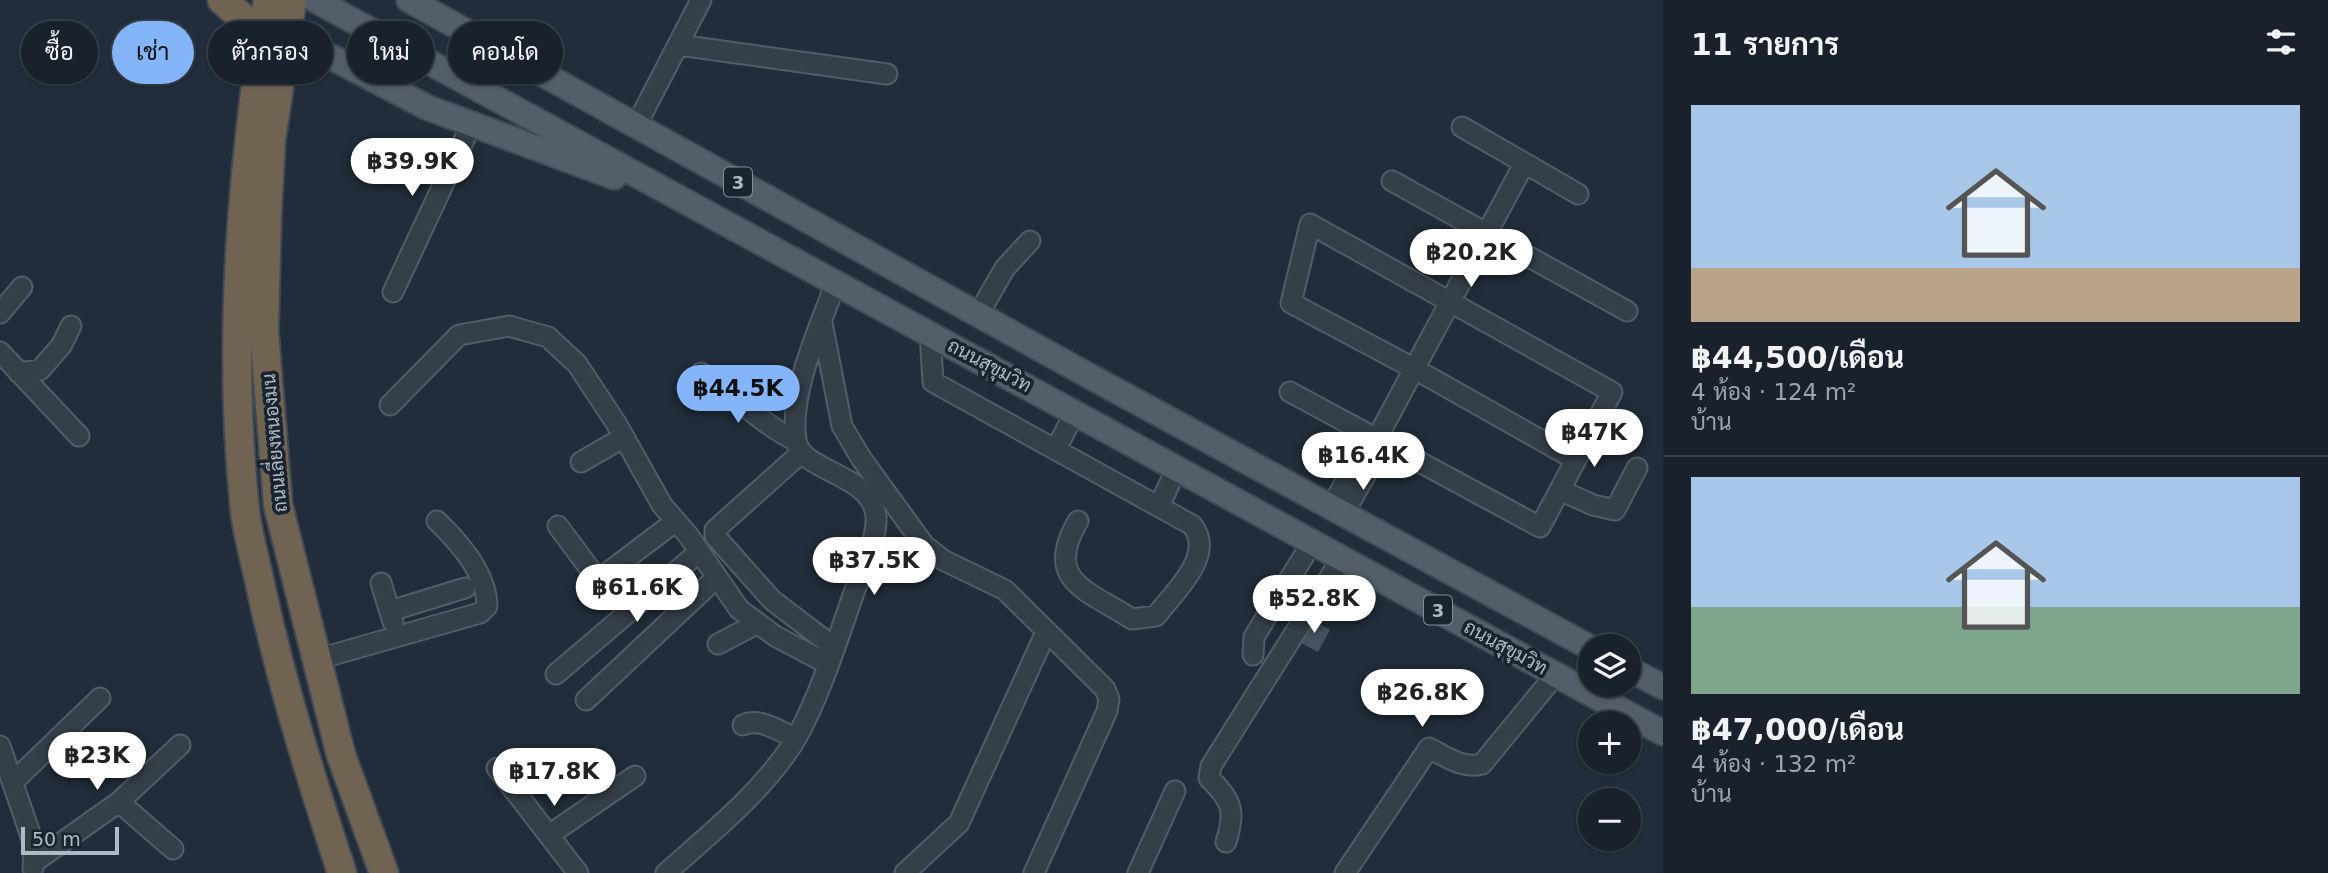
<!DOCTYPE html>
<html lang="th">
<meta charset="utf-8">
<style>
:root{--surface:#19222c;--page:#222a34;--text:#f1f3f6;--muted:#9fa4a9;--line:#373f48;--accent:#83b5f8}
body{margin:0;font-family:"DejaVu Sans",Sarabun,sans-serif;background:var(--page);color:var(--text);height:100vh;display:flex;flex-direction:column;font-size:26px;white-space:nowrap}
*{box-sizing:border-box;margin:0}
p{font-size:23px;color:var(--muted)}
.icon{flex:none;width:38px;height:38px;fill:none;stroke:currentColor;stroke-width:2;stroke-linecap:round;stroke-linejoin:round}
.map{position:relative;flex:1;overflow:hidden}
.panel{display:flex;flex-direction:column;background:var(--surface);width:665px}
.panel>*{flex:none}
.hud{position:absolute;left:21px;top:21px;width:665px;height:63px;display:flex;gap:14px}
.fabs{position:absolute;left:1578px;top:634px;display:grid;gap:14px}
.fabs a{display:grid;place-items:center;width:63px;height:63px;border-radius:50%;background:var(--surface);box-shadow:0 2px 5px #0004,0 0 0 2px var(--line);font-size:35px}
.scale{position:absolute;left:21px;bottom:18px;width:98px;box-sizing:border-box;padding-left:7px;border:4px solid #b0b9c6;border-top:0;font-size:19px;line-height:24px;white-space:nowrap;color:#b0b9c6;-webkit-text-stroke:5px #1a242f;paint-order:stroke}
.price{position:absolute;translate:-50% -60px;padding:0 16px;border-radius:24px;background:#fff;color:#222;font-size:23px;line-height:46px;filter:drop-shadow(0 2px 4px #0008)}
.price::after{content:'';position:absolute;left:50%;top:42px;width:21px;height:16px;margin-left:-10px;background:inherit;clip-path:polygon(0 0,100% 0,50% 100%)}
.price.current{background:var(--accent);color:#111}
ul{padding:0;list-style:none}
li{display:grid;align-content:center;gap:14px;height:371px;padding:0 28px}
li+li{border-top:2px solid var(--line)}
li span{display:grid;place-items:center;height:217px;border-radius:0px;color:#555}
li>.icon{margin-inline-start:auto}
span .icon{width:126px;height:126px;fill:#fffc;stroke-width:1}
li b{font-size:30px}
h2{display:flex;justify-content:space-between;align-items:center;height:84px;padding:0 28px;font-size:30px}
.tag{padding:0 24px;border-radius:32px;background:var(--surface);box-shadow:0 2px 5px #0004,0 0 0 2px var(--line);font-size:24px;line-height:63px}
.tag.current{background:var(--accent);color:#111}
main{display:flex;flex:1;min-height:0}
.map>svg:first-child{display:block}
.building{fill:#445261}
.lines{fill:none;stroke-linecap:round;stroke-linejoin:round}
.minor-casing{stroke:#535c68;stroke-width:23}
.major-casing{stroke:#3e4853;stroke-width:28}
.highway-casing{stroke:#404955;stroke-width:32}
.minor{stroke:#353f4a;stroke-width:19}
.major{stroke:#535e6a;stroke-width:24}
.highway{stroke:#706352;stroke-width:28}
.labels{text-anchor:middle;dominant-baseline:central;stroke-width:7;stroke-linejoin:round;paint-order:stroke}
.shield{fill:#1a242f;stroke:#838c99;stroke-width:2}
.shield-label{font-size:18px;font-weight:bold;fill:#b0b9c6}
.street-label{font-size:19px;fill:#b0b9c6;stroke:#1a242f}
</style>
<main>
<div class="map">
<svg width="1663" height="873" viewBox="0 0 1663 873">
<rect width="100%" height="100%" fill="#212d3a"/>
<!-- building -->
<path class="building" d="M1310,618L1330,630L1318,652L1297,641Z"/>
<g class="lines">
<defs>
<path id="minor" d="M679,45L887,74
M636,126L701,0
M1462,127L1578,194
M1392,181L1627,311
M393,292L472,123
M0,313L22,287
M978,315L1005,268L1030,241
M822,323L842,426L861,458L924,545L943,560L1005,590L1105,689L1109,699L1107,711L1034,873
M930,333L933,382L1192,525C1216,555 1175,591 1156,616L1132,619C1087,590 1043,581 1078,521
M0,352L79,436
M19,373L40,370L61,346L71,326
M701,373C734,394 761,424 796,441
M1290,392L1540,527C1564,482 1588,437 1612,392L1310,224L1291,303L1413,368L1576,460
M390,405L459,335L509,326L548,337L577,364L616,423L662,505L688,535L739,609L775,636L828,664
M1056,449L1075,412
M801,453L715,530V536L772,600L835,648
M581,462L624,437
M1560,490L1593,505L1615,510L1637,468
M1159,506L1177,468
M1332,506L1355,465L1368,455L1524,164
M1344,513L1367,472L1368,455
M558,526L598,580L676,521
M381,583L393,622
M390,611L465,588
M718,644L758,623
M1253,655L1254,637L1313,541
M315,660L480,613L487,606C487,574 459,542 437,521
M556,674L699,552
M586,700L715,579
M743,725C760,717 779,731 795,738
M0,746L34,845L33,868
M497,768L578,873
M13,782L100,698
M119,802L173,849
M549,835L635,776
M1226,842C1236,811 1232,801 1209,778L1211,766L1342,558
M34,862L119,802L180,745
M666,873C710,834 759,795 792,745C816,706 837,642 852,598C860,574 877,543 876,517C873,473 801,473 796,440C789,392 820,327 836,282
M905,873L959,823L1046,632
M1138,873L1175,791
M1345,873L1429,748C1447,757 1462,769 1482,764L1556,674"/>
<path id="major" d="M315,0L1663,733
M409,0L1093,378L1591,648
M281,70C299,59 310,51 331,57L426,107L614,177
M1629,669L1663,687"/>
<path id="highway" d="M222,0L243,18L256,58
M268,0C242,169 227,340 245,511C248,538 257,566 262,593C283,689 312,781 342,873
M292,0L271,140L267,214L264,331L278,505L341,755L384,873"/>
</defs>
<!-- minor casing -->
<use href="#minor" class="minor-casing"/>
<!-- major casing -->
<use href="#major" class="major-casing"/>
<!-- highway casing -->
<use href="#highway" class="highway-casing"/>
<!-- minor -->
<use href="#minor" class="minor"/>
<!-- major -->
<use href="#major" class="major"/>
<!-- highway -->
<use href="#highway" class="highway"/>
</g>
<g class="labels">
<!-- shield labels -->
<g class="shield">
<rect x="724" y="167.5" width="28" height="29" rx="5"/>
<rect x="1424" y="595.5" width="28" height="29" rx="5"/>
</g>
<g class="shield-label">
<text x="738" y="182">3</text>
<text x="1438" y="610">3</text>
</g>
<!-- street labels -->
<g class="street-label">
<text transform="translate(990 365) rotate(28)">ถนนสุขุมวิท</text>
<text transform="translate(274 443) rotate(-95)">ถนนเลี่ยงหนองมน</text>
<text transform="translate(1506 647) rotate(29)">ถนนสุขุมวิท</text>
</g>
</g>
</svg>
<div class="fabs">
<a><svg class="icon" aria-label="layers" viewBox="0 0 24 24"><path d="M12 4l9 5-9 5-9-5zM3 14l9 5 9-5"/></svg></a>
<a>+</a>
<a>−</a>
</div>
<div class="scale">50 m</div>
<b class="price" style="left:412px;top:198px">฿39.9K</b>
<b class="price" style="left:1471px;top:289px">฿20.2K</b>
<b class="price current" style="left:738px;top:425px">฿44.5K</b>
<b class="price" style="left:1594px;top:469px">฿47K</b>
<b class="price" style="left:1363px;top:492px">฿16.4K</b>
<b class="price" style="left:874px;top:597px">฿37.5K</b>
<b class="price" style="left:637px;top:624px">฿61.6K</b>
<b class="price" style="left:1314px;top:635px">฿52.8K</b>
<b class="price" style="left:1422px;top:729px">฿26.8K</b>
<b class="price" style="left:97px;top:792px">฿23K</b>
<b class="price" style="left:554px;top:808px">฿17.8K</b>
<div class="hud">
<a class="tag">ซื้อ</a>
<a class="tag current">เช่า</a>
<a class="tag">ตัวกรอง</a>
<a class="tag">ใหม่</a>
<a class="tag">คอนโด</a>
</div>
</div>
<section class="panel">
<h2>11 รายการ<svg class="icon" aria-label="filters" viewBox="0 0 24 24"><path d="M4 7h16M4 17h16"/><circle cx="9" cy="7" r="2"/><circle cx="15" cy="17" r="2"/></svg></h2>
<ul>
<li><span style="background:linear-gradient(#a9c7e8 75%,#b9a48a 0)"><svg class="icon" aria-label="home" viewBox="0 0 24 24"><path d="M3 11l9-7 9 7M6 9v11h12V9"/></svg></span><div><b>฿44,500/เดือน</b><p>4 ห้อง · 124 m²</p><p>บ้าน</p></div></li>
<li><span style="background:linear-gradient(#a9c7e8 60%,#7fa58c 0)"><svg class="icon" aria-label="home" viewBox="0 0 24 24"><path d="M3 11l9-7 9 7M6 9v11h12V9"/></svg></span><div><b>฿47,000/เดือน</b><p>4 ห้อง · 132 m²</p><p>บ้าน</p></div></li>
</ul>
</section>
</main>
